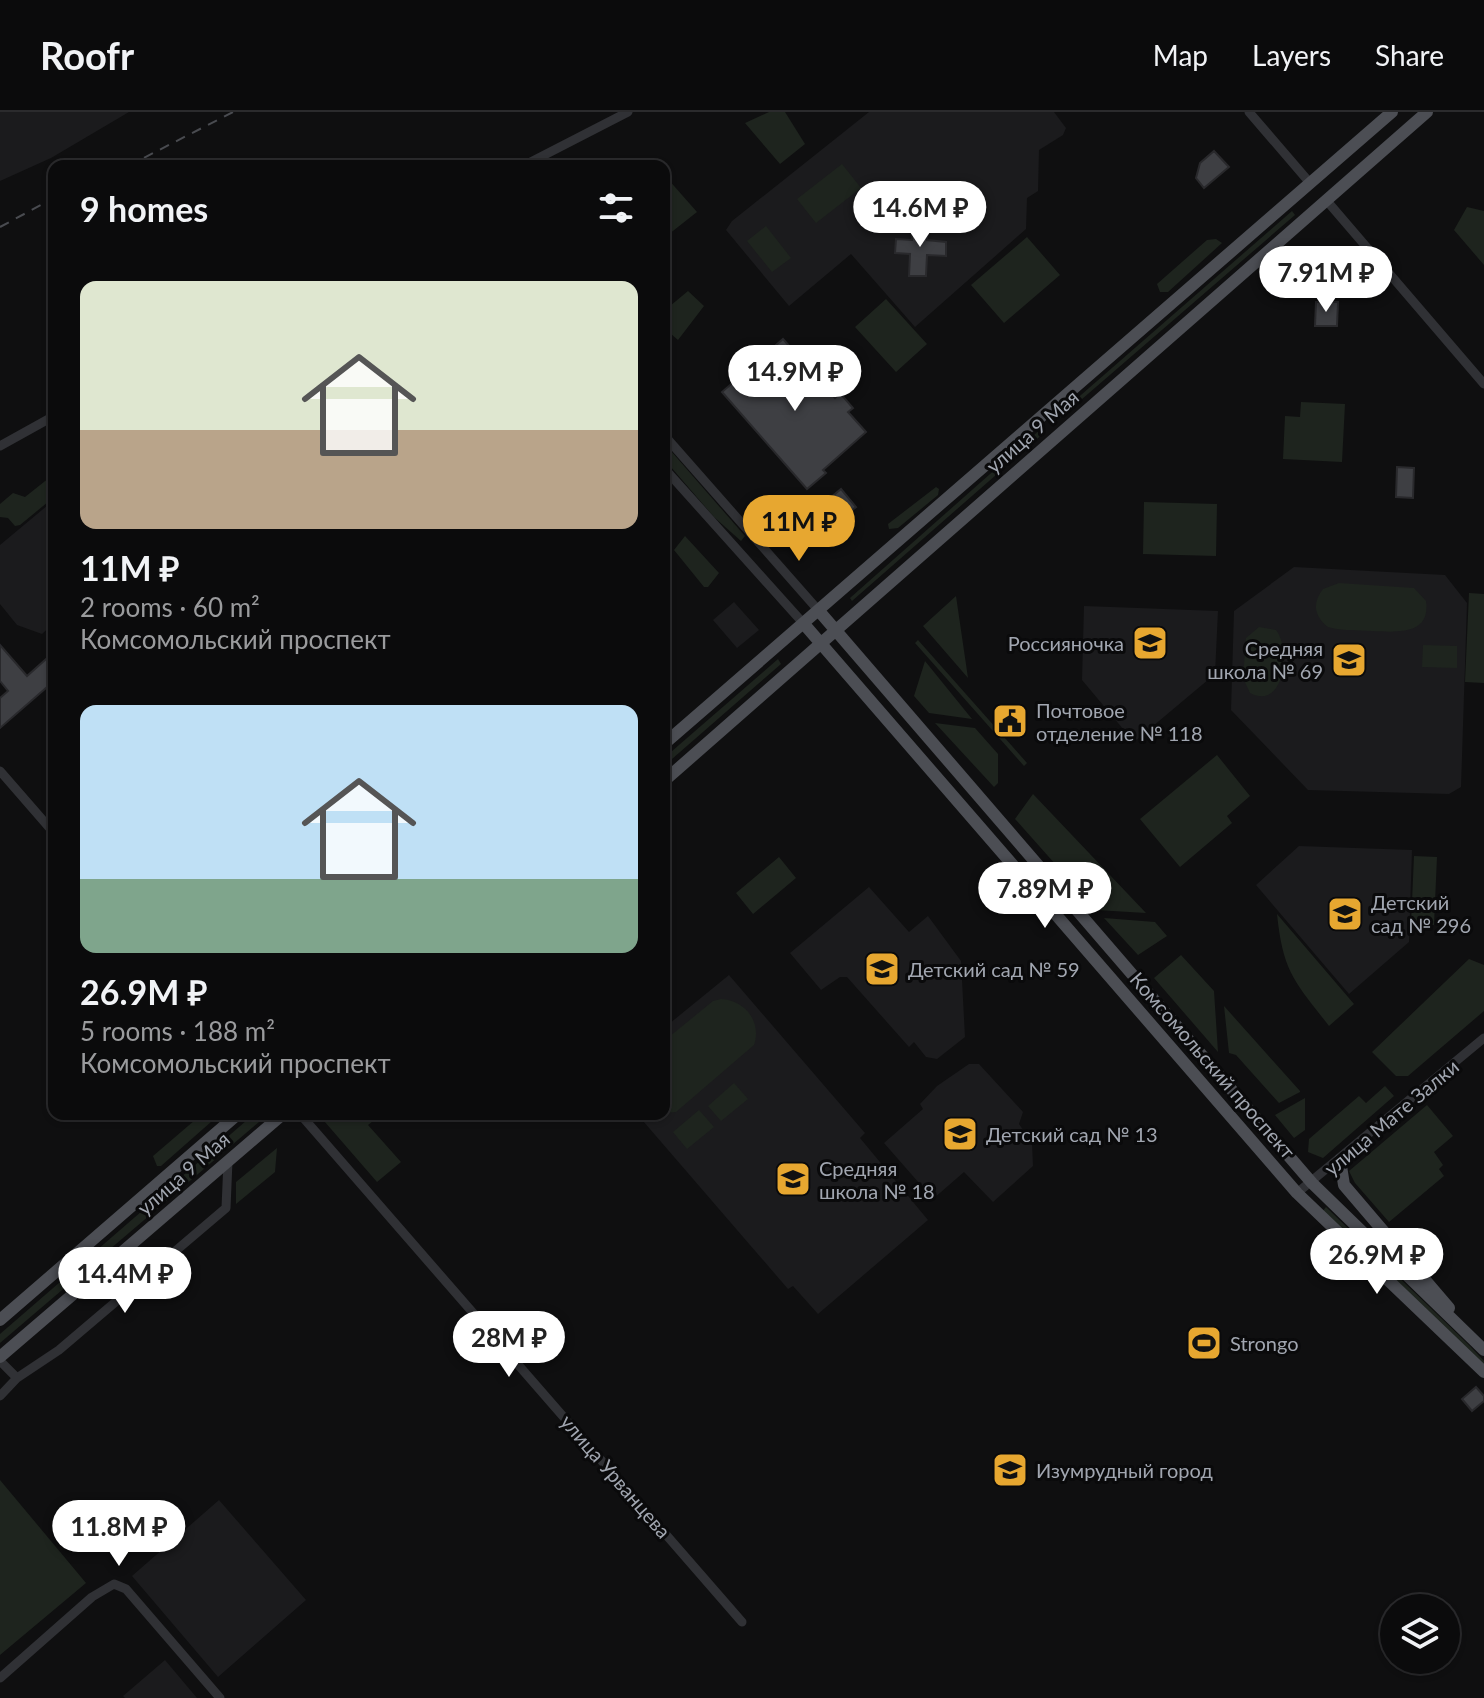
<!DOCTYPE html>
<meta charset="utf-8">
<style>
:root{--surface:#0b0b0c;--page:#19191a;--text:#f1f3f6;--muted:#9a9b9d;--line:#2b2b2d;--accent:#e7a730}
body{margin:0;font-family:Lato,sans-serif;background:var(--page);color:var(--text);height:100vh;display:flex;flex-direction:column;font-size:30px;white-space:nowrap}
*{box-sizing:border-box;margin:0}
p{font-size:26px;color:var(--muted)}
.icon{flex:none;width:44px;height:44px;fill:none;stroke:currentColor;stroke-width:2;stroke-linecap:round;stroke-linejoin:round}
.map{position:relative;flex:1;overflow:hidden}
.panel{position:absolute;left:48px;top:48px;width:622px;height:960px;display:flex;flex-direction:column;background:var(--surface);border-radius:16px;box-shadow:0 2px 6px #0004,0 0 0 2px var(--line)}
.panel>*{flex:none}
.fabs{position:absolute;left:1380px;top:1482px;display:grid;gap:16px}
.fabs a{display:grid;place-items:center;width:80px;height:80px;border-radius:50%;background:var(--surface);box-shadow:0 2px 6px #0004,0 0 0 2px var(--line);font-size:40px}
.price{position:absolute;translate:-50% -68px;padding:0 18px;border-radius:28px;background:#fff;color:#222;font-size:26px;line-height:52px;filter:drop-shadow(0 2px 4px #0008)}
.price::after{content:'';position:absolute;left:50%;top:48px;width:24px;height:18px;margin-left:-12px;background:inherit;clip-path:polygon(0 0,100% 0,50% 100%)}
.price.on{background:var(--accent);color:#111}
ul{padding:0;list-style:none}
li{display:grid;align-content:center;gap:16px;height:424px;padding:0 32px}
li span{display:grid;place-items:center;height:248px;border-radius:16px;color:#555}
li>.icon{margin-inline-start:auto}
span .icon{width:144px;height:144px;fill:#fffc;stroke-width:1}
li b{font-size:34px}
h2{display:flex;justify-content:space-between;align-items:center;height:96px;padding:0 32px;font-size:34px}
header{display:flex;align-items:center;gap:48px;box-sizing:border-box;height:112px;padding:0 40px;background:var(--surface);border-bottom:2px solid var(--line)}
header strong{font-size:38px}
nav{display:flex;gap:44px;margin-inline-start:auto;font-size:28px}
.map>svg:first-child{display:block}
.built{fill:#1b1b1d}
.green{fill:#1e241e}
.building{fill:#3e3f43;stroke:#29292c;stroke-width:2}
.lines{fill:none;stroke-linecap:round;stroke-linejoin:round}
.minor{stroke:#303135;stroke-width:9}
.major{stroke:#4c4e54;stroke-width:12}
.rail{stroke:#494b50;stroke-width:2;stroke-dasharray:10 8;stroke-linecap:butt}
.labels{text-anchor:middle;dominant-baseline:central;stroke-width:6;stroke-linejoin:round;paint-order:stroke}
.street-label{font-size:20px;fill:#a1a6b0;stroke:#0a0a0b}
.poi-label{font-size:20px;fill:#a1a6b0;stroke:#0a0a0b;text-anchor:start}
</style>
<header>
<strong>Roofr</strong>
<nav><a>Map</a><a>Layers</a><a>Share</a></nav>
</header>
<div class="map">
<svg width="1484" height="1586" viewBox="0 0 1484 1586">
<rect width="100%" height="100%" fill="#0f0f10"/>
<!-- built -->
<path class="built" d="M0,0H129L51,46L0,69Z
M869,0H1054L1066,16L1063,23L1039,38L1038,79L1027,86L1026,117L915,215L851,142L789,194L726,118L732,109Z
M54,388V511L42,522L17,513L0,492V433Z
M1294,455L1445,463L1467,491L1461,675L1449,682L1308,678L1231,598L1234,499Z
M734,490L759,518L737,536L713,508Z
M1084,494L1218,499L1215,562L1134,630L1082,568Z
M1299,734L1412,738L1409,830L1349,882L1256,773Z
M869,775L909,820L928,804L961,849L965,925L937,947L926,945L914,930L909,935L847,865H840L821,878L790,841Z
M729,863L865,1021L860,1026L928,1108L818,1202L793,1174L788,1177L637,1002H664V916Z
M969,952H979L1023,1000L1019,1012L1032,1031L1033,1054L993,1090L964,1060L933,1087L884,1031L923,997L920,992L937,974Z
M219,1388L306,1488L218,1565L132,1464Z
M165,1548L197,1586H125L123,1584Z"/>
<!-- green -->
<path class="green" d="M769,0H785L805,32L780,52L745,11Z
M842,52L861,76L816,111L797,87Z
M667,66L697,100L664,126V72Z
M1467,95L1484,99V153L1454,118Z
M1292,99L1295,103L1052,313L1050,310Z
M766,114L791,146L772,160L747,129Z
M1027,125L1060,163L1004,211L971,173Z
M1207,128L1216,127L1222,131L1168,180H1160L1157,172Z
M688,179L704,194L678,228L664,216V199Z
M886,187L927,232L896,260L855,215Z
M1301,290L1345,292L1342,350L1283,347L1285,304L1300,305Z
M1042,316L1045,320L852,489L850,486Z
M664,331L745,424L741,429L714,405L664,347Z
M54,362V385L20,413L15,414L8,406L0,405V392L13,381L25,385Z
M936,375L939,377L938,383L898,416L889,417L888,412Z
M1144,390L1217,392L1216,444L1143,442Z
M685,424L719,461L708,475H704L674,438Z
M1339,471L1414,476L1426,489C1431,524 1396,520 1372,519C1357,518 1342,519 1328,515C1314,504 1312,491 1323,477Z
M1469,481L1484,482V571L1465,570Z
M956,484L968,566L923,514Z
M1259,515L1276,518C1291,536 1285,599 1250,581L1243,566L1246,526Z
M918,528L1027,651L1024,654L915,531Z
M1423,533L1457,534V556L1422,555Z
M778,547L781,552L664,654V646Z
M925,549L972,607L929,601L914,584Z
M935,611L975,616L998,642V671L994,675Z
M1217,643L1250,684L1227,704L1232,711L1180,755L1140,707Z
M1033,682L1146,801L1096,798L1015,707Z
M1414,744L1437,745L1434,813L1411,812Z
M779,745L796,766L753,802L736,781Z
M1277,802L1354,892L1329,914C1294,869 1283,860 1277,802Z
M1104,806L1155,810L1167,824L1138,843Z
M1181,843L1214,879L1218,940L1154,866Z
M1469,847L1484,853V899L1408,964H1396L1372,940Z
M721,887C745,888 762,910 754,933L676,1000L664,1001V929L713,889Z
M1224,894L1300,979V980L1279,991L1236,943L1229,941Z
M734,971L748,987L721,1009L708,994Z
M1385,974L1394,984L1323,1046L1308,1040L1309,1027L1359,984L1366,991Z
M1305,986V1018L1294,1026L1275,1003Z
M1427,993L1453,1024L1434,1040L1443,1053L1439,1057L1444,1064L1389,1110L1355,1071L1349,1059Z
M699,998L714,1015L687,1037L673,1020Z
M202,1002H220L161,1054H157L153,1044Z
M254,1002L266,1004L0,1231V1222Z
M318,1002H382L368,1013L401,1050L377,1070Z
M277,1036L275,1060L236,1092V1070Z
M1326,1095L1470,1234L1484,1249V1254L1322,1100Z
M0,1368L86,1471L0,1543Z"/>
<!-- building -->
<path class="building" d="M1214,39L1229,55L1204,76L1196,66L1200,51Z
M913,110L928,111L927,128L946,130V144L927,143L926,164H909L910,142L895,141L896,127L912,128Z
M1316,190H1338L1337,214H1315Z
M783,227L835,286L840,281L853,296L848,300L866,320L823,358L826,361L807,377L722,280Z
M1397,355L1414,356L1413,386L1396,385Z
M841,377L856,395L838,410L823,392Z
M0,533L27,564L54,540V569L0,616V586L8,579L0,569Z
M1476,1275L1484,1284V1289L1472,1299L1462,1287Z"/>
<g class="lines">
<!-- minor -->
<path class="minor" d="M1249,0L1310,71
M523,54L628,0
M1327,89L1484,272
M664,323L819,499
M0,334L54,304
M664,356L804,512
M0,659L54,721
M300,1002L742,1510
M1297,1081L1484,926
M0,1249L17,1266
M0,1284L17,1266L59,1238L226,1096L228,1049
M0,1566L92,1485L114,1472L126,1477L220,1586"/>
<!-- major -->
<path class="major" d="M819,499L1312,1071L1484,1238
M804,512L1297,1081L1484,1260
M664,632L1392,0
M664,669L1427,0
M1340,1048L1344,1073L1449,1196
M0,1208L238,1002
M0,1245L283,1002"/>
<!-- rail -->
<path class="rail" d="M128,54L233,0
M0,115L54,86"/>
</g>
<!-- icons -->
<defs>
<symbol id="school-square" viewBox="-11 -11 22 22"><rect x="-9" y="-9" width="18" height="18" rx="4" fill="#e7a730" stroke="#0a0a0b"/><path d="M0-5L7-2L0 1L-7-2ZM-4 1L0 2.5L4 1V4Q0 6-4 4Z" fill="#111"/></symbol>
<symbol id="civic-square" viewBox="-11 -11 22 22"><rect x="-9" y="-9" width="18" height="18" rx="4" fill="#e7a730" stroke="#0a0a0b"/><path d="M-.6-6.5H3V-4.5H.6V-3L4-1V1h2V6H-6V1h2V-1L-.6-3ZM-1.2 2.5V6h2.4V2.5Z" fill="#111"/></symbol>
<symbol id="stadium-square" viewBox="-11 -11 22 22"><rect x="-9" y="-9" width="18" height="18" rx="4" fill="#e7a730" stroke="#0a0a0b"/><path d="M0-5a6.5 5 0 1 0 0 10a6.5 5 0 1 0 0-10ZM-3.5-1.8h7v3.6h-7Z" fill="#111"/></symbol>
</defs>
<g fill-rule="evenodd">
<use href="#school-square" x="1130" y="511" width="40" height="40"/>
<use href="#school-square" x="1329" y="528" width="40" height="40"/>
<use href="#civic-square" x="990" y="589" width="40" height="40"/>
<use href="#school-square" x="1325" y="782" width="40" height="40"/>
<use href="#school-square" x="862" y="837" width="40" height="40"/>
<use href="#school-square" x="940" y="1002" width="40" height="40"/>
<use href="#school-square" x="773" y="1047" width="40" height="40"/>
<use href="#stadium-square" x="1184" y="1211" width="40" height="40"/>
<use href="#school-square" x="990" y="1338" width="40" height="40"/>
</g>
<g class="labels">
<!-- street labels -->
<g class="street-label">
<text transform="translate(1032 319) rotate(-41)">улица 9 Мая</text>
<text transform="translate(1213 953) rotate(49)">Комсомольский проспект</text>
<text transform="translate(1391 1005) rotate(-40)">улица Мате Залки</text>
<text transform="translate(183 1061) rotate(-41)">улица 9 Мая</text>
<text transform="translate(616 1364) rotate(49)">улица Урванцева</text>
</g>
<!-- poi labels -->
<g class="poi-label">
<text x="1124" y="531" text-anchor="end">Россияночка</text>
<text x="1323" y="536" text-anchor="end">Средняя<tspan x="1323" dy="23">школа № 69</tspan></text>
<text x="1036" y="598">Почтовое<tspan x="1036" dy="23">отделение № 118</tspan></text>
<text x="1371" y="790">Детский<tspan x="1371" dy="23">сад № 296</tspan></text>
<text x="908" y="857">Детский сад № 59</text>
<text x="986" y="1022">Детский сад № 13</text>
<text x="819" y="1056">Средняя<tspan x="819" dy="23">школа № 18</tspan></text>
<text x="1230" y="1231">Strongo</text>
<text x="1036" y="1358">Изумрудный город</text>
</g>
</g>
</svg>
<div class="fabs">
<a><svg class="icon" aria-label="layers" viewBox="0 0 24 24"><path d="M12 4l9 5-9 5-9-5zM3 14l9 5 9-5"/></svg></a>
</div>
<b class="price" style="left:920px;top:137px">14.6M ₽</b>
<b class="price" style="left:1326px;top:202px">7.91M ₽</b>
<b class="price" style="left:795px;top:301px">14.9M ₽</b>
<b class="price on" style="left:799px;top:451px">11M ₽</b>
<b class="price" style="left:1045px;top:818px">7.89M ₽</b>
<b class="price" style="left:1377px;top:1184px">26.9M ₽</b>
<b class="price" style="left:125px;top:1203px">14.4M ₽</b>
<b class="price" style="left:509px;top:1267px">28M ₽</b>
<b class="price" style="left:119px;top:1456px">11.8M ₽</b>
<section class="panel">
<h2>9 homes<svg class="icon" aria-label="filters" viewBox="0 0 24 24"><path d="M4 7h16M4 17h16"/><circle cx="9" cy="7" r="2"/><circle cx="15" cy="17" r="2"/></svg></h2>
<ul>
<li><span style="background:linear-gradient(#dfe7d0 60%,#b9a48a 0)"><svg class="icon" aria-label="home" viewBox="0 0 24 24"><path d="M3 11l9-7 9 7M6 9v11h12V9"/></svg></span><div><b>11M ₽</b><p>2 rooms · 60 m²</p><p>Комсомольский проспект</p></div></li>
<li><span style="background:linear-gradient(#bfe0f5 70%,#7fa58c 0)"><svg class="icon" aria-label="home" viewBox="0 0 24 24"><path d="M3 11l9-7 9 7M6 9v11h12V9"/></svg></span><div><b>26.9M ₽</b><p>5 rooms · 188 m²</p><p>Комсомольский проспект</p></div></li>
</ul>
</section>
</div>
